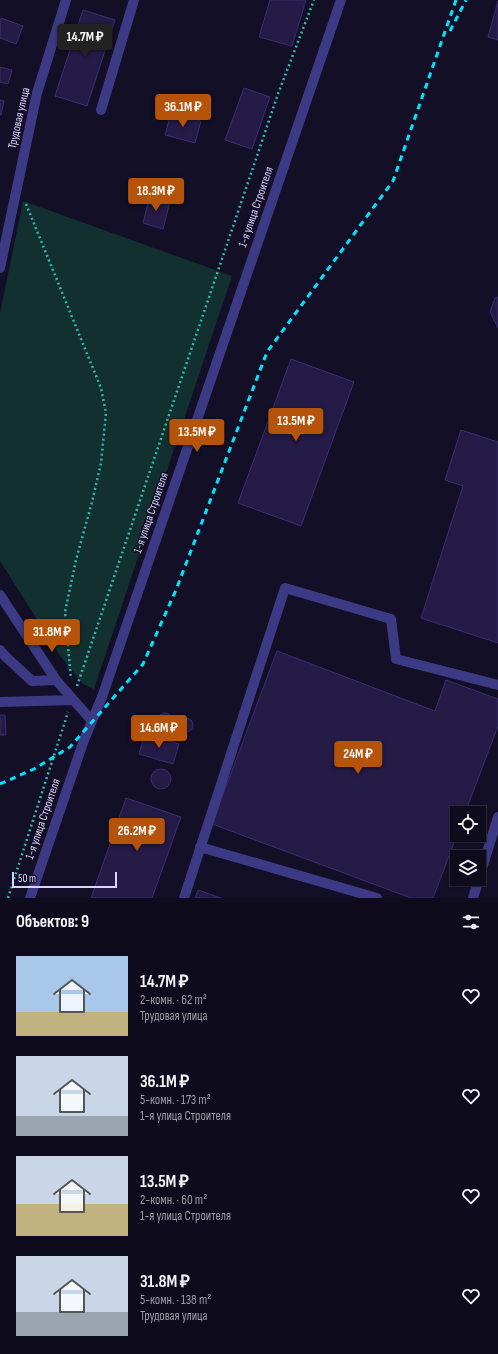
<!DOCTYPE html>
<html lang="ru">
<meta charset="utf-8">
<style>
:root{--surface:#0e0b1c;--page:#1c1929;--text:#f1f3f6;--muted:#9b9ba3;--line:#2e2b3b;--accent:#b45309}
body{margin:0;font-family:"Sofia Sans Condensed",sans-serif;background:var(--page);color:var(--text);height:100vh;display:flex;flex-direction:column;font-size:15px;white-space:nowrap}
*{box-sizing:border-box;margin:0}
p{font-size:13px;color:var(--muted)}
.icon{flex:none;width:22px;height:22px;fill:none;stroke:currentColor;stroke-width:2;stroke-linecap:round;stroke-linejoin:round}
.map{position:relative;height:898px;overflow:hidden}
.details{display:flex;flex-direction:column;background:var(--surface);flex:1}
.details>*{flex:none}
.buttons{position:absolute;left:450px;top:806px;display:grid;gap:8px}
.buttons a{display:grid;place-items:center;width:36px;height:36px;border-radius:0px;background:var(--surface);box-shadow:0 1px 3px #0004,0 0 0 1px var(--line);font-size:20px}
.scale{position:absolute;left:12px;bottom:10px;width:105px;box-sizing:border-box;padding-left:4px;border:2px solid #d9d4ff;border-top:0;font-size:11px;line-height:14px;white-space:nowrap;color:#d9d4ff;-webkit-text-stroke:3px #130f26;paint-order:stroke}
.price{position:absolute;translate:-50% -34px;padding:0 9px;border-radius:4px;background:var(--accent);color:#fff;font-size:13px;line-height:26px;filter:drop-shadow(0 1px 2px #0008)}
.price::after{content:'';position:absolute;left:50%;top:24px;width:12px;height:9px;margin-left:-6px;background:inherit;clip-path:polygon(0 0,100% 0,50% 100%)}
.price.current{background:#222;color:#fff}
ul{padding:0;list-style:none}
li{display:flex;align-items:center;gap:12px;height:100px;padding:0 16px}
li span{display:grid;place-items:center;flex:none;width:112px;height:80px;border-radius:0px;color:#555}
li>.icon{margin-inline-start:auto}
span .icon{width:48px;height:48px;fill:#fffc;stroke-width:1}
li b{font-size:17px}
h2{display:flex;justify-content:space-between;align-items:center;height:48px;padding:0 16px;font-size:17px}
.map>svg:first-child{display:block}
.green{fill:#12302f}
.building{fill:#241b47;stroke:#3b2d73}
.lines{fill:none;stroke-linecap:round;stroke-linejoin:round}
.path{stroke:#2fb8b0;stroke-width:2.5;stroke-dasharray:2 3;stroke-linecap:butt}
.minor{stroke:#3d3a85;stroke-width:10}
.rail{stroke:#00e5ff;stroke-width:3;stroke-dasharray:6 5;stroke-linecap:butt}
.labels{text-anchor:middle;dominant-baseline:central;stroke-width:3;stroke-linejoin:round;paint-order:stroke}
.street-label{font-size:12px;fill:#d9d4ff;stroke:#130f26}
</style>
<div class="map">
<svg width="498" height="898" viewBox="0 0 498 898">
<rect width="100%" height="100%" fill="#130f26"/>
<!-- green -->
<path class="green" d="M23,201L232,276L94,689L83,684L61,657L0,561V313Z"/>
<!-- building -->
<path class="building" d="M270,0H306L292,46L259,37Z
M498,1V40L488,37Z
M83,10L115,20L87,106L55,96Z
M1,18L23,26L16,44L0,38Z
M0,67L12,70L8,84L0,82Z
M244,88L270,97L252,149L225,140Z
M0,100L4,101L1,115H0Z
M171,113L201,121L195,143L165,135Z
M150,195L170,201L163,229L143,223Z
M498,297V328L490,312L495,298Z
M291,359L354,382L301,526L238,503Z
M461,430L498,442V643L421,618L463,486L445,480Z
M277,651L435,711L446,680L498,699V726L465,813H457V835L433,898H411L212,824Z
M158 720a7 7 0 1 1 14 0a7 7 0 1 1-14 0Z
M0,715H5L6,735H0Z
M179 725a7 7 0 1 1 14 0a7 7 0 1 1-14 0Z
M145,734L179,744L173,764L139,754Z
M151 779a10 10 0 1 1 20 0a10 10 0 1 1-20 0Z
M126,798L181,817L152,898H91Z
M198,890L221,898H195Z"/>
<g class="lines">
<!-- path -->
<path class="path" d="M26,204L101,388L106,413L101,463L92,502L76,560L65,612L71,679
M77,686L278,94L314,0
M8,898L68,712"/>
<!-- minor -->
<path class="minor" d="M101,110L134,0
M0,268L37,93L66,0
M0,595L56,680L92,721
M0,650L5,656L32,681L56,680
M0,702L72,700
M200,847L377,898
M479,878L498,817
M30,898L84,740L102,697L341,0
M184,898L285,588L391,619L396,659L498,685
M473,898L479,879"/>
<!-- rail -->
<path class="rail" d="M450,31L466,0
M0,784L34,769L70,747L143,664L176,590L267,352L393,181L456,0"/>
</g>
<g class="labels">
<!-- street labels -->
<g class="street-label">
<text transform="translate(19 118) rotate(-77)">Трудовая улица</text>
<text transform="translate(256 207) rotate(-71)">1-я улица Строителя</text>
<text transform="translate(151 513) rotate(-71)">1-я улица Строителя</text>
<text transform="translate(43 819) rotate(-71)">1-я улица Строителя</text>
</g>
</g>
</svg>
<div class="buttons">
<a><svg class="icon" aria-label="locate" viewBox="0 0 24 24"><circle cx="12" cy="12" r="6"/><path d="M12 2v4M12 18v4M2 12h4M18 12h4"/></svg></a>
<a><svg class="icon" aria-label="layers" viewBox="0 0 24 24"><path d="M12 4l9 5-9 5-9-5zM3 14l9 5 9-5"/></svg></a>
</div>
<div class="scale">50 m</div>
<b class="price current" style="left:85px;top:58px">14.7M ₽</b>
<b class="price" style="left:183px;top:128px">36.1M ₽</b>
<b class="price" style="left:156px;top:212px">18.3M ₽</b>
<b class="price" style="left:296px;top:442px">13.5M ₽</b>
<b class="price" style="left:197px;top:453px">13.5M ₽</b>
<b class="price" style="left:52px;top:653px">31.8M ₽</b>
<b class="price" style="left:159px;top:749px">14.6M ₽</b>
<b class="price" style="left:358px;top:775px">24M ₽</b>
<b class="price" style="left:137px;top:852px">26.2M ₽</b>
</div>
<section class="details">
<h2>Объектов: 9<svg class="icon" aria-label="filters" viewBox="0 0 24 24"><path d="M4 7h16M4 17h16"/><circle cx="9" cy="7" r="2"/><circle cx="15" cy="17" r="2"/></svg></h2>
<ul>
<li><span style="background:linear-gradient(#a9c7e8 70%,#c2b280 0)"><svg class="icon" aria-label="home" viewBox="0 0 24 24"><path d="M3 11l9-7 9 7M6 9v11h12V9"/></svg></span><div><b>14.7M ₽</b><p>2-комн. · 62 m²</p><p>Трудовая улица</p></div><svg class="icon" aria-label="heart" viewBox="0 0 24 24"><path d="M12 20l-8-8c-3-5 5-10 8-4 3-6 11-1 8 4z"/></svg></li>
<li><span style="background:linear-gradient(#c9d6e8 75%,#9aa5b1 0)"><svg class="icon" aria-label="home" viewBox="0 0 24 24"><path d="M3 11l9-7 9 7M6 9v11h12V9"/></svg></span><div><b>36.1M ₽</b><p>5-комн. · 173 m²</p><p>1-я улица Строителя</p></div><svg class="icon" aria-label="heart" viewBox="0 0 24 24"><path d="M12 20l-8-8c-3-5 5-10 8-4 3-6 11-1 8 4z"/></svg></li>
<li><span style="background:linear-gradient(#c9d6e8 60%,#c2b280 0)"><svg class="icon" aria-label="home" viewBox="0 0 24 24"><path d="M3 11l9-7 9 7M6 9v11h12V9"/></svg></span><div><b>13.5M ₽</b><p>2-комн. · 60 m²</p><p>1-я улица Строителя</p></div><svg class="icon" aria-label="heart" viewBox="0 0 24 24"><path d="M12 20l-8-8c-3-5 5-10 8-4 3-6 11-1 8 4z"/></svg></li>
<li><span style="background:linear-gradient(#c9d6e8 70%,#9aa5b1 0)"><svg class="icon" aria-label="home" viewBox="0 0 24 24"><path d="M3 11l9-7 9 7M6 9v11h12V9"/></svg></span><div><b>31.8M ₽</b><p>5-комн. · 138 m²</p><p>Трудовая улица</p></div><svg class="icon" aria-label="heart" viewBox="0 0 24 24"><path d="M12 20l-8-8c-3-5 5-10 8-4 3-6 11-1 8 4z"/></svg></li>
</ul>
</section>
